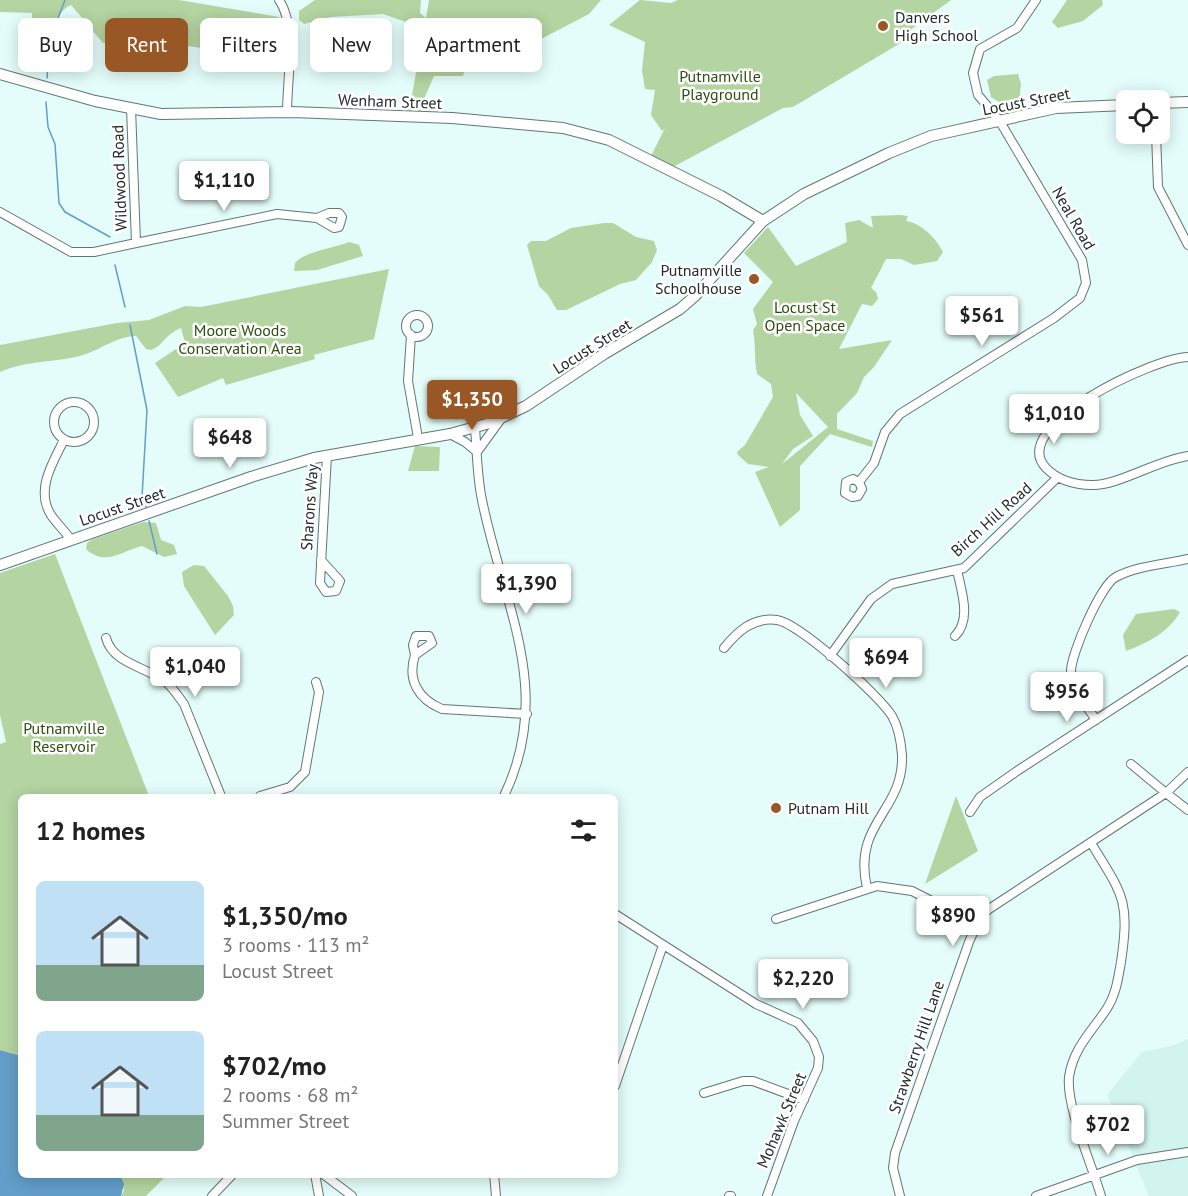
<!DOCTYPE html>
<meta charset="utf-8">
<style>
:root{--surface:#fff;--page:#f6f6f6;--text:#222;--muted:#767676;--accent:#995726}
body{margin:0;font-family:"PT Sans",sans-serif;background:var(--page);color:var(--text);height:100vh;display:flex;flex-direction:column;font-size:22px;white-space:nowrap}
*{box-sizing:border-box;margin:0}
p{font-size:20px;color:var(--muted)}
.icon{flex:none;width:33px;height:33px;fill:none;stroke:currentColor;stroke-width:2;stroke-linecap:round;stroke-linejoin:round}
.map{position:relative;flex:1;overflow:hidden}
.sheet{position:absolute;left:18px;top:794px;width:600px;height:384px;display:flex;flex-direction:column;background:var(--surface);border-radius:9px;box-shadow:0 3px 15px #0003}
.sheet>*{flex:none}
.banner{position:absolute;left:18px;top:18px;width:600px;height:54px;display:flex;gap:12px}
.tools{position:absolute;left:1116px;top:90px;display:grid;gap:12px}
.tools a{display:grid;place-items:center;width:54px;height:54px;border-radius:9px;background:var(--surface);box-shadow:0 3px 15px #0003;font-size:30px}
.price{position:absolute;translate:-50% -51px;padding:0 14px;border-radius:6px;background:#fff;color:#222;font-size:20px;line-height:39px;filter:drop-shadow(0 2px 3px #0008)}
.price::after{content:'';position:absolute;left:50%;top:36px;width:18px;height:14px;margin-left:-9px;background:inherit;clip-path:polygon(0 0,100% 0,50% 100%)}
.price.active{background:var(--accent);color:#fff}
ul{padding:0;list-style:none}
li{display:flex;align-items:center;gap:18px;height:150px;padding:0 18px}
li span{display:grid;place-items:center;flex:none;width:168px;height:120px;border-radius:9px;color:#555}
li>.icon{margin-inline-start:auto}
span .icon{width:72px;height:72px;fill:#fffc;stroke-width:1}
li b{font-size:26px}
h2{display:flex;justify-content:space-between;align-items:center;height:72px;padding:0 18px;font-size:26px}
.chip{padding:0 21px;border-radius:9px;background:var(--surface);box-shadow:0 3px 15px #0003;font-size:21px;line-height:54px}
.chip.active{background:var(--accent);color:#fff}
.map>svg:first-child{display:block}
.built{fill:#d1f4ef}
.green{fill:#b4d4a1;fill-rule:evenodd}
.water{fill:#629ec9}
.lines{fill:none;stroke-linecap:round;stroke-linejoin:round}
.stream{stroke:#629ec9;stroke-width:1.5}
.minor-casing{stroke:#607774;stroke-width:10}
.major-casing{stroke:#607774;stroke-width:12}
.minor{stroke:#fff;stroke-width:8}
.major{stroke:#fff;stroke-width:10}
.poi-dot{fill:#995726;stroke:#fff;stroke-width:2}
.labels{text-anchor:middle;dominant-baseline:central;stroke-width:5;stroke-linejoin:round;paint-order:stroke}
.poi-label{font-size:16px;fill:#212b2a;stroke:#fff;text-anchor:start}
.park-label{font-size:16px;fill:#2c4d11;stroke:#fff}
.street-label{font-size:16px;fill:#212b2a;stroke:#fff}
</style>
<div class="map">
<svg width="1188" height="1196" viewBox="0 0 1188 1196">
<rect width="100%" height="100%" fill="#e4fdfa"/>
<!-- built -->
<path class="built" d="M1188,1039V1196H1149L1107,1095L1142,1052L1171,1046Z"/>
<!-- green -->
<path class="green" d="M0,0H179L279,17L280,51L248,49L249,57L245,63H237C215,40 136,44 103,43L71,5C49,15 55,45 43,50C20,37 33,32 32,13L0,12Z
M315,0H421L420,13L426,18L429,0H601L589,14L539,40L527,52L472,45L463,76H434L420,108L421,112H409L424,28L383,14L331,17L304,24L299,20V11Z
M640,0L671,3L678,0H951L898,39L904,41L793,107L783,108L673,167L651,156L665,128L662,131L651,115L655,90L645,89L642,71L645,42L609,25Z
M1067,0H1102L1103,5L1083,21L1058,28L1052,22Z
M1018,74L1021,84L1019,104L1007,107L991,97L987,80L994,76Z
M900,215L908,216L906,221C921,223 936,238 943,252L937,261L914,265L901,259H886L871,288L876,292L878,299L872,306L862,304L839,349L892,340L874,367L864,377L857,393L837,414V429L873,441L872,447L830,434L800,466V510L780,527L755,472L769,467L748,464L738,455L737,452L745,445L773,397L771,384L757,374C754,358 756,346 753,330L757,324L753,309L773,282L744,253L768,227L796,266L847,242L845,223L859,220L873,228L871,216ZM796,393L828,427L782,464L793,449L813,436L800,415Z
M604,223H613L636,237L654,241L657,250L652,262L636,280L620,284L566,310H557L548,295L539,286L527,245L531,241H546L571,228Z
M349,242L359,245L363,256L317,270L294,271L295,263C303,252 334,248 349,242Z
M389,269L374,339L314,355L315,359L226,385L223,378L178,397L155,363L176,349L186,346L181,328C164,335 164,345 151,350L146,349L136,336C115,337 102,349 83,355C56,363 26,360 0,372V345L117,323L149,320L185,306L201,307Z
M469,386L486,391L487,397C479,408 469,417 456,420L449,411L448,403L458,393Z
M415,446L440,447L439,471H408Z
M143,522L156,523L161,540L174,545L177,554L164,557L142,546C121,551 106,567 86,549L87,543L93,539Z
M55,554L149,796H21V1056L0,1050V744L6,742L0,715V573Z
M194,565L204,566L228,596L233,606L234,615L215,635L184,586L182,572Z
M1174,609L1180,612C1168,633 1147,643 1126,651L1123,635L1136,614Z
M956,796L978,851L925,884Z
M120,1175H167L146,1196H121L124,1190Z"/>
<!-- water -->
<path class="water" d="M0,1050L21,1056V1174L120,1175L124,1184L121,1196H0Z"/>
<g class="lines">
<!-- stream -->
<path class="stream" d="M47,78L50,39L65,0
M46,102L48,127L55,144L59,203L65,212L110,237
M115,265L125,307
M130,325L147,410L142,497L146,507
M149,521L157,554"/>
<defs>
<path id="minor" d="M279,0C297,25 287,81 287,112
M1156,134L1158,187L1188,245
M0,212L71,252H94L136,243L131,108
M136,243L277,214L317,218L334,228L339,227L342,217L339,213H329L317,218
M406 326a11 11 0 1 1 22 0a11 11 0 1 1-22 0Z
M411,335L408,381L418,438
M1188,357C1156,357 1006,426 1046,468C1058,480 1074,485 1092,485C1117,486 1158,460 1188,456
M54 422a20 20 0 1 1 40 0a20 20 0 1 1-40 0Z
M475,428C477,452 477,477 482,500C503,605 555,690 504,796
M450,434L465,442L477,452L501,419
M64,440C53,462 35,490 51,515C57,524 65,531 71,540
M859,482L862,489L858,496L852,497L845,493L846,482L853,479L859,482L874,463L885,432L900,414L1054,318L1080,298L1086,283L1082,260L999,120L978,95L973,73L980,49L1017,28L1036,0
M321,560L340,581L336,591L326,592L320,583L327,455
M955,636C972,619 961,590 957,570
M106,638C113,664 147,667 166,682C173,688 178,696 184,704L221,796
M724,648C738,631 753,617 777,620C799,623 880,696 892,716C899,728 901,742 902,755C904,812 852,822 867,888
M415,655L413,645L416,636H429L432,643L415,655C407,680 418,699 442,709L527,714
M830,656L871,599L892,584L964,568L1058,477
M1096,720C1086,705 1072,690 1071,671C1071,654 1101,584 1116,577C1136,566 1166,564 1188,559
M1188,772L1166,793L1188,810
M260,796L290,787L305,772L319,692L316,682
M970,812L980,797L1017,771L1188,660
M1091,843C1123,895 1130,900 1121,962C1118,979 1116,995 1106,1010C1091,1032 1073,1049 1069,1077C1066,1107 1092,1165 1101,1196
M615,914L756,1004L798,1023L813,1041L819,1057L818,1068L794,1121L767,1196
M776,919L877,886L912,891L977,924
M615,1086L663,945
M704,1093L743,1081H753L804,1100
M315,1174L319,1196
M323,1174L352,1196
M494,1174L496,1196
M212,1196L233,1174
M729,1196H731
M900,1196L893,1168L895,1153L969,942L980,917L989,909L1166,793L1131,764
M1036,1196L1137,1160L1188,1152"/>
<path id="major" d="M0,74L95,101L161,114L292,112L452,118L563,128L609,140L721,196L763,221
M1160,103L1188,102
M0,565L251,477L314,458L450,434L490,423L526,406L604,354L680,309L695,296L763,221L804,194L889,153L931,136L1056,108L1126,105"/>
</defs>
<!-- minor casing -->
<use href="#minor" class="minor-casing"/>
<!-- major casing -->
<use href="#major" class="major-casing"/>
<!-- minor -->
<use href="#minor" class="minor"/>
<!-- major -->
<use href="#major" class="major"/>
</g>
<!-- markers -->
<g class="poi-dot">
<circle cx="883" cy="26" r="6"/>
<circle cx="754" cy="279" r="6"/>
<circle cx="776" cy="808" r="6"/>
</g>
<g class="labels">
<!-- poi labels -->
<g class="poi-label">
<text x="895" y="17">Danvers<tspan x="895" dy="18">High School</tspan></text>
<text x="742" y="270" text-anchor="end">Putnamville<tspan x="742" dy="18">Schoolhouse</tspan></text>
<text x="788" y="808">Putnam Hill</text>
</g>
<!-- park labels -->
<g class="park-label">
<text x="720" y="76">Putnamville<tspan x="720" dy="18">Playground</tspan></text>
<text x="805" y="307">Locust St<tspan x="805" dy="18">Open Space</tspan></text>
<text x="240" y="330">Moore Woods<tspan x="240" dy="18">Conservation Area</tspan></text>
<text x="64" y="728">Putnamville<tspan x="64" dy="18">Reservoir</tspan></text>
</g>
<!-- street labels -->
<g class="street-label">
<text transform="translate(390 101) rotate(2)">Wenham Street</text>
<text transform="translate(1026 101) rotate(-11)">Locust Street</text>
<text transform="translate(119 178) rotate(-92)">Wildwood Road</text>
<text transform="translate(1074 218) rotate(60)">Neal Road</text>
<text transform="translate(592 346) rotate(-32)">Locust Street</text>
<text transform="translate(122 506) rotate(-19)">Locust Street</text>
<text transform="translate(309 507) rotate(-86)">Sharons Way</text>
<text transform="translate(991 519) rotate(-42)">Birch Hill Road</text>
<text transform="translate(916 1047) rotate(-71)">Strawberry Hill Lane</text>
<text transform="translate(781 1120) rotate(-67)">Mohawk Street</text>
</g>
</g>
</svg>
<div class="tools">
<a><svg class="icon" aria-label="locate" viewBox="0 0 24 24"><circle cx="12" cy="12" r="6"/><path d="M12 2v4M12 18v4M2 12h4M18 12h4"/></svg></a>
</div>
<b class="price" style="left:224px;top:212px">$1,110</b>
<b class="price" style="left:982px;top:347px">$561</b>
<b class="price active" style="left:472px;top:431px">$1,350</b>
<b class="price" style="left:1054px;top:445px">$1,010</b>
<b class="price" style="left:230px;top:469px">$648</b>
<b class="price" style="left:526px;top:615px">$1,390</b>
<b class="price" style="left:886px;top:689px">$694</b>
<b class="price" style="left:195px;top:698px">$1,040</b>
<b class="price" style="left:1067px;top:723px">$956</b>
<b class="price" style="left:953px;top:947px">$890</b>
<b class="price" style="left:803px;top:1010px">$2,220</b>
<b class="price" style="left:1108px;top:1156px">$702</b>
<div class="banner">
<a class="chip">Buy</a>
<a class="chip active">Rent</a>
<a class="chip">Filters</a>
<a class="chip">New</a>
<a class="chip">Apartment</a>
</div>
<section class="sheet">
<h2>12 homes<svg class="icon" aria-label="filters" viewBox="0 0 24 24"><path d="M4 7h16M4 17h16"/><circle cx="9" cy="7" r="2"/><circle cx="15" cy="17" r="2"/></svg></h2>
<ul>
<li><span style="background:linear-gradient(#bfe0f5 70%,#7fa58c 0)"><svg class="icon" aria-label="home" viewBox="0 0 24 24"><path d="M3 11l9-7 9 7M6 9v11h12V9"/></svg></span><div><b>$1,350/mo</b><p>3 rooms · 113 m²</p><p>Locust Street</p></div></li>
<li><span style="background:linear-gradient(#bfe0f5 70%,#7fa58c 0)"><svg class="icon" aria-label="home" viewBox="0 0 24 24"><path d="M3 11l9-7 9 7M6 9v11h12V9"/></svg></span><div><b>$702/mo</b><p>2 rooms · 68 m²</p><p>Summer Street</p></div></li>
</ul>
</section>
</div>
